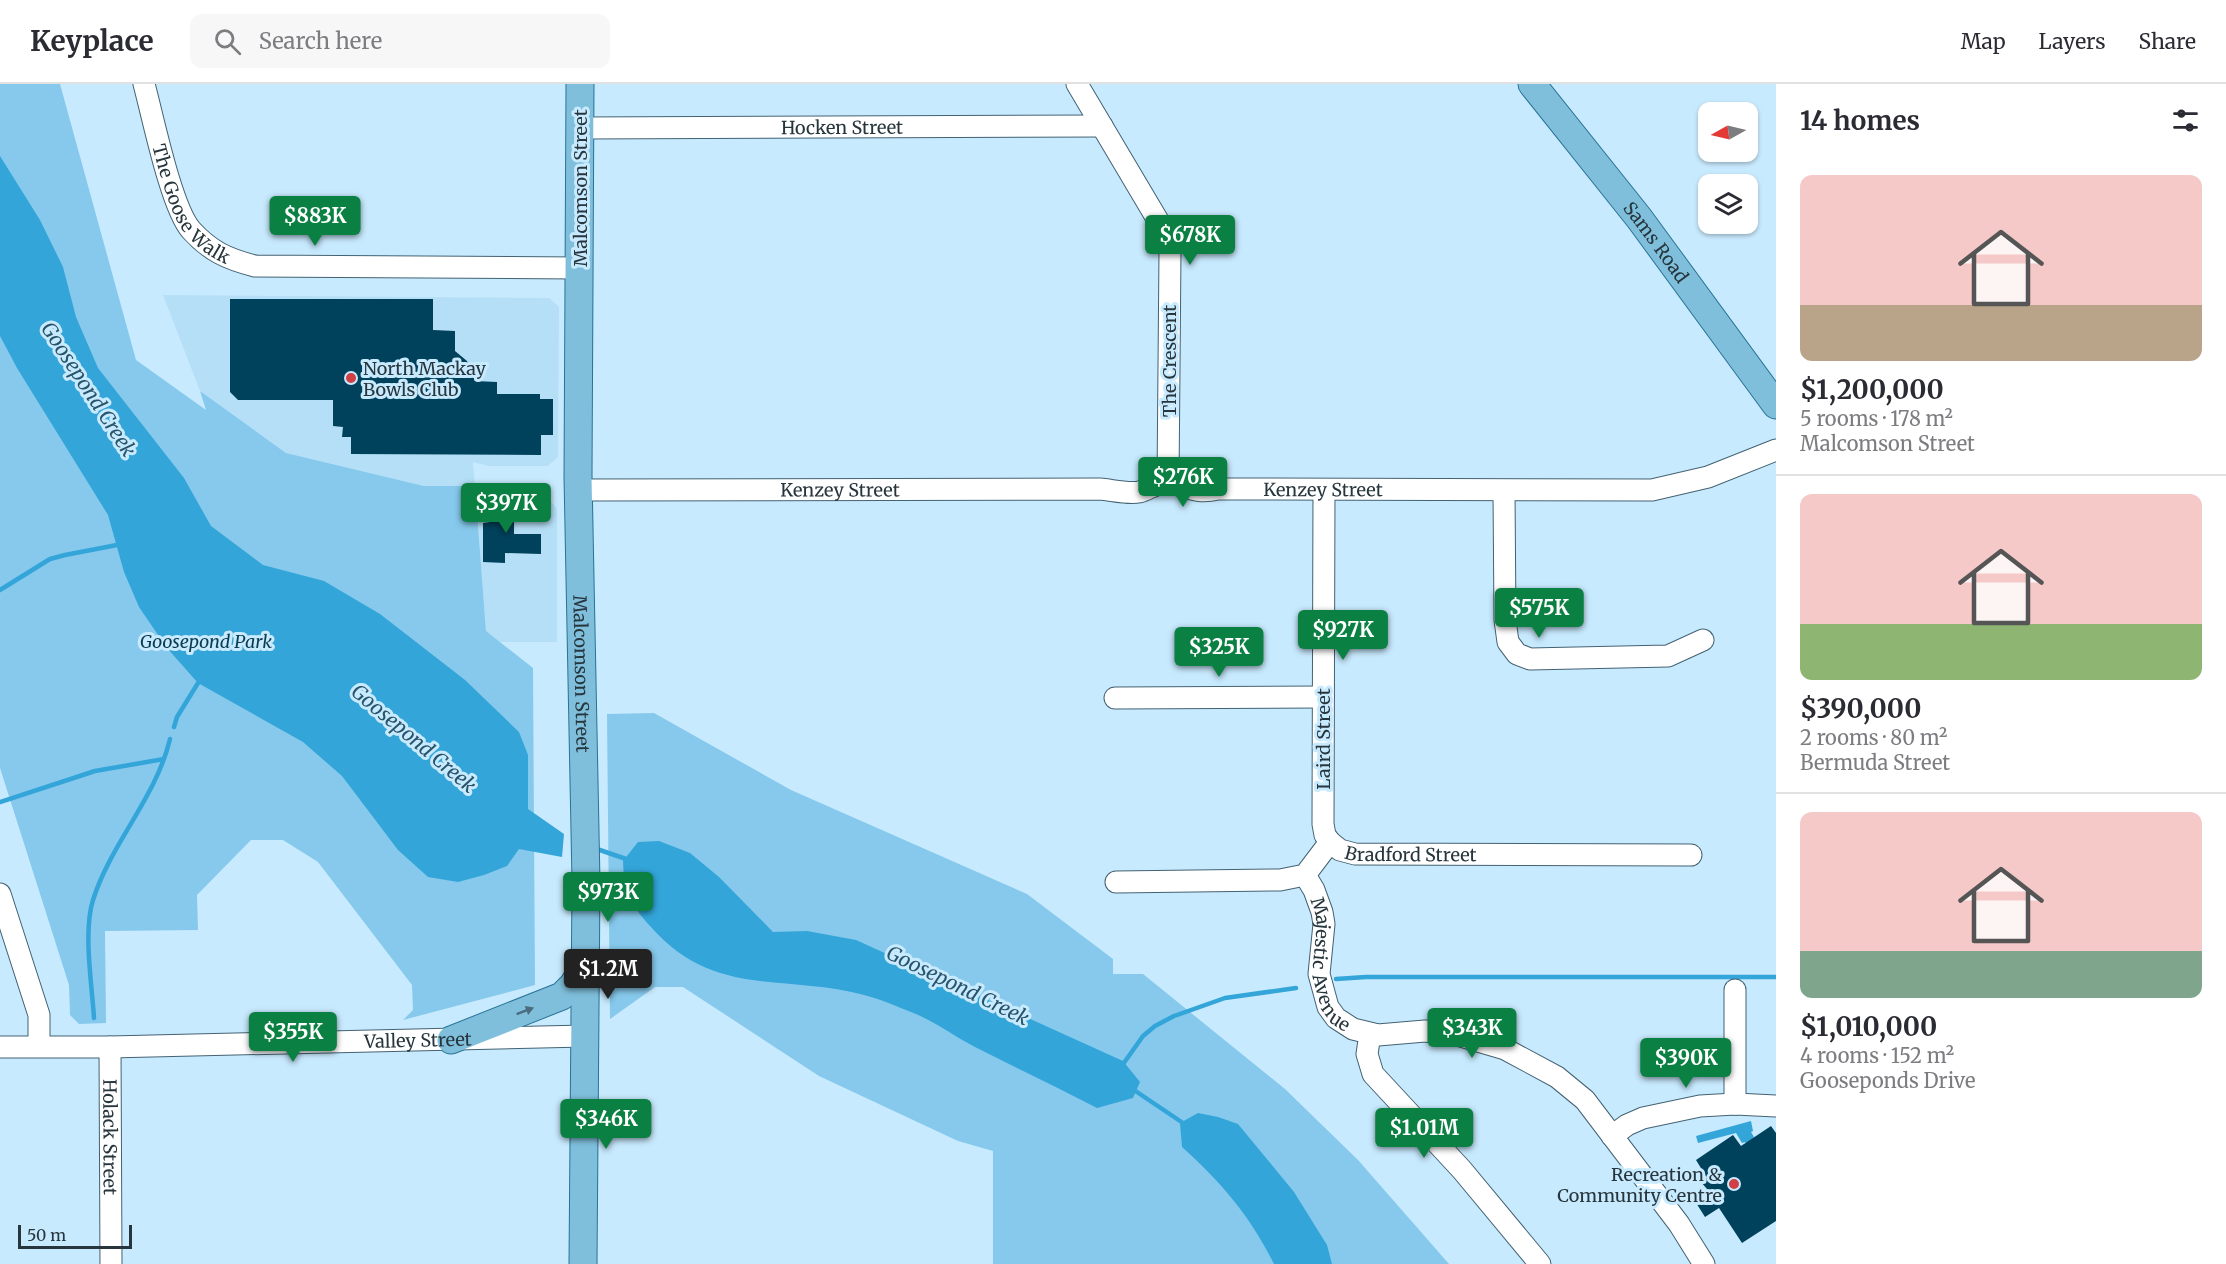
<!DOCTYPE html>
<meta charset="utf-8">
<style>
:root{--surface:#fff;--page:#f7f7f7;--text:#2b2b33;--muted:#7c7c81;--line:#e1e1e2;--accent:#0b8043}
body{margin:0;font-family:Merriweather,serif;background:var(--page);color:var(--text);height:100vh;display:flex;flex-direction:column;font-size:22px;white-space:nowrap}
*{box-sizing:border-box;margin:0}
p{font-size:20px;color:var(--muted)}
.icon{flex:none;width:33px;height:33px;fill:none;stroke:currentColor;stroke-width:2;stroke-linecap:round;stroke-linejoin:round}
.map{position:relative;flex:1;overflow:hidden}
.drawer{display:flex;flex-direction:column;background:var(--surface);width:450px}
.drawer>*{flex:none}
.needle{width:39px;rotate:262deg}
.controls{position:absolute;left:1698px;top:18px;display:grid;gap:12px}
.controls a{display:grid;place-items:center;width:60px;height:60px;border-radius:12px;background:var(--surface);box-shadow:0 2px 4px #0004;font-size:30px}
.scale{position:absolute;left:18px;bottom:15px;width:114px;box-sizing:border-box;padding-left:6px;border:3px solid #27353c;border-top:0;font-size:16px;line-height:21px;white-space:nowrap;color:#27353c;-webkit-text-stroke:4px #c8eafe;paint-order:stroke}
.price{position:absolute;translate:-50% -51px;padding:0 14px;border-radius:6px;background:var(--accent);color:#fff;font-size:20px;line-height:39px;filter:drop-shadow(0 2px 3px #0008)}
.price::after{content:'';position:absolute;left:50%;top:36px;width:18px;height:14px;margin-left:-9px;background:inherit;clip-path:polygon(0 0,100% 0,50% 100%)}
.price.on{background:#222;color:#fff}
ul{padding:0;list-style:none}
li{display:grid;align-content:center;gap:12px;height:318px;padding:0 24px}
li+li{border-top:2px solid var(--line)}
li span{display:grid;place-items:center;height:186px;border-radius:12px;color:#555}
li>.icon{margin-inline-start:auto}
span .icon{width:108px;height:108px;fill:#fffc;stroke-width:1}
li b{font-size:26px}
h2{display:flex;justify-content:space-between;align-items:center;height:72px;padding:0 24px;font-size:26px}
header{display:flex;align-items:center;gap:36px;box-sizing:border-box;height:84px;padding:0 30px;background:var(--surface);border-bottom:2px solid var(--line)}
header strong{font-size:28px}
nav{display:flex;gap:33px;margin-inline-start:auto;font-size:21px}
.search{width:420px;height:54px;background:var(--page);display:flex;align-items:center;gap:15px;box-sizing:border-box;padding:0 21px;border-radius:12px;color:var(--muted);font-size:22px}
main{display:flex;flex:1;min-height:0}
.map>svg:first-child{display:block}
.built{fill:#b5dff6}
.green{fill:#86c9ec}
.water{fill:#33a5d9}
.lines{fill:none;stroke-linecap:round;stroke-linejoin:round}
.stream{stroke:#33a5d9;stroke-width:4.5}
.building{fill:#00425c}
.minor-casing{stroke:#436272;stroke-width:23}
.major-casing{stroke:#297395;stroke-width:29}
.minor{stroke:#fff;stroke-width:21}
.major{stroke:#7fbfdc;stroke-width:27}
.oneway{fill:#4a6c7c}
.poi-dot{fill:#cf3f44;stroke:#c8eafe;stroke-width:2}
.labels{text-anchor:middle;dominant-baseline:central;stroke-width:6;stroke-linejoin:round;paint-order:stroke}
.street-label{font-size:18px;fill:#27353c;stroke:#c8eafe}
.poi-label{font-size:18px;fill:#27353c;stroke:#c8eafe;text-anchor:start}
.park-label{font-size:18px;font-style:italic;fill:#0a3b50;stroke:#c8eafe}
.water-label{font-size:20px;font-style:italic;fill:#28546b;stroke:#c8eafe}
</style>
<header>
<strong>Keyplace</strong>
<div class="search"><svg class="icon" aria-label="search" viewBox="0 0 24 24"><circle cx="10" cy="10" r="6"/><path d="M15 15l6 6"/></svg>Search here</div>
<nav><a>Map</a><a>Layers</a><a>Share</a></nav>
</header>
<main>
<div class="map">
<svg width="1776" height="1180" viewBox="0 0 1776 1180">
<rect width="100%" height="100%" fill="#c8eafe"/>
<!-- built -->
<path class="built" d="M163,211L549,214L559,223L558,373L548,382H489L473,378L475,402H424L286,369L200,307Z
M476,414L548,415L557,424V558H500L486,547Z"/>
<!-- green -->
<path class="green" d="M0,0H60L136,276L206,326L200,307L286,369L424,402H475L486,547L533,584L535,901L403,936L413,926L412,901L318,778L283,756H251L197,811L198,846L105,847L106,939L79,940L70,931L69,901L0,684Z
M654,629L791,706L1027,810L1113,875V890H1143L1285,1005L1358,1076L1449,1180H993V1067L958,1057L819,992L683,903H655L610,935L607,630Z"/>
<!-- water -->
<path class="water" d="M0,72L40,136L63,183L76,233L98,284L184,394L211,442L263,481L324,497L380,530L465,596L519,648L528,671V725L564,750L562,773L519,765L507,782L484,791L458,798L428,793L398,766L342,692L303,658L198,599L167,564L139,523L124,488L108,431L17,284L0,252Z
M659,757L690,769L719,793L773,848L807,847L856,856L1123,977L1140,998L1133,1014L1097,1024C1057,1003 1016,984 975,963C954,952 934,937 911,928C896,922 880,915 864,911C782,889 714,915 650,842C630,820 624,807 623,777L638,758Z
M1198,1029L1218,1033L1238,1040L1294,1108L1327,1161L1332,1180H1274C1250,1132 1222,1099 1182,1063L1180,1039Z
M1751,1037L1753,1047L1751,1048L1754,1053L1747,1061L1745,1058L1742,1059L1736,1049L1698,1059L1696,1052Z"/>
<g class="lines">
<!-- stream -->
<path class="stream" d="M0,506L50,475L65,471L117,461
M174,643L177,633L198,599
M0,718L95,687L164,675
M594,764L629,776
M1336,895L1366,893H1776
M94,934C92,901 83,847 93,816C111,759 156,714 170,655
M1121,983L1143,952L1155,942L1174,932L1225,914L1296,904
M1131,1004L1186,1041"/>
</g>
<!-- building -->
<path class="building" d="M230,215H433V246L455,247V267L467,277L475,297L497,298V310H540V315H553V351H541V371L351,370V353H342L343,343L333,342V316H238L230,308Z
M490,414L514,415V450H541V470L505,469V479L483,478V439L490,438Z
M1771,1042L1776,1049V1137L1742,1159L1719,1124L1705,1133L1693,1114L1707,1105L1701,1098L1707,1094L1696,1076L1733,1051L1741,1062Z"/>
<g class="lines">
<defs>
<g id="minor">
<path id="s1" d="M144,0C153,33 171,123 191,146C210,167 227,175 255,182L579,184"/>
<path d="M1077,0L1166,150L1170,167L1168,399"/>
<path id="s2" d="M581,44L1102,42"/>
<path id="s3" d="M579,406L1100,405C1112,406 1127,410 1139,408C1148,406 1155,399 1166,399C1188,400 1192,411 1218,405L1652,406L1708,393L1776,366"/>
<path d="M1324,406L1323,740L1325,751L1330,758"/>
<path d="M1504,407L1505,536L1508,558L1517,570L1530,575L1668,572L1703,556"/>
<path d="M1115,614L1323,613"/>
<path id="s4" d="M1305,791L1314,806L1322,828L1324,840L1319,890L1328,923L1336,934L1353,945L1378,951L1425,947L1457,951L1505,965L1557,993L1585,1016L1679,1140L1704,1180"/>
<path id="s5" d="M1116,798L1280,796L1305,791L1330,758L1340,766L1355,770L1691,771"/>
<path d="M0,810L39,931V962"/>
<path d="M1735,906V1020"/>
<path d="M1370,950L1367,970L1373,990L1462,1086L1540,1180"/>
<path id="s6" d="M0,963H110L585,952"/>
<path id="s7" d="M110,963L111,1180"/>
<path d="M1612,1052L1627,1041L1643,1034L1700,1022L1735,1020L1776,1022"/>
</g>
<g id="major">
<path id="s8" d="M580,0L578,393L586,798L583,1180"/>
<path id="s9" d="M1532,0L1639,134L1776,321"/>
<path d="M451,956L562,912L573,901L586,880"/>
</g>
</defs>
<!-- minor casing -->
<use href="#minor" class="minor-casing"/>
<!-- major casing -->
<use href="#major" class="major-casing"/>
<!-- minor -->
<use href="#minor" class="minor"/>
<!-- major -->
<use href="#major" class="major"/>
</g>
<!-- one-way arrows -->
<defs><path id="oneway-solid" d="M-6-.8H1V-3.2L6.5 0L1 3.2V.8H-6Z" transform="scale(1.5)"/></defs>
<use class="oneway" href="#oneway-solid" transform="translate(525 927) rotate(-21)"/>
<!-- markers -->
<g class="poi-dot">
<circle cx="351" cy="294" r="6"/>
<circle cx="1734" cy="1100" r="6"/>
</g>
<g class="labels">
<!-- street labels -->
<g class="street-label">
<text stroke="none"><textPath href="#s2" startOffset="261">Hocken Street</textPath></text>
<text transform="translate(580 104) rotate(-90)">Malcomson Street</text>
<text stroke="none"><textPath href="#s1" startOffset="132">The Goose Walk</textPath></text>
<text stroke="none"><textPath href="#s9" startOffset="201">Sams Road</textPath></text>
<text transform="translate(1169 277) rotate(-90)">The Crescent</text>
<text stroke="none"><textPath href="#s3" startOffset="261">Kenzey Street</textPath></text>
<text stroke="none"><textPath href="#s3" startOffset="747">Kenzey Street</textPath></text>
<text stroke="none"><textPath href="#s8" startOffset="590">Malcomson Street</textPath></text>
<text transform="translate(1323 655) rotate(-90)">Laird Street</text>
<text stroke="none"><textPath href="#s5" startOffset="315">Bradford Street</textPath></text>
<text stroke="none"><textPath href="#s4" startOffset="96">Majestic Avenue</textPath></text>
<text stroke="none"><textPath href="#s6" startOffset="418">Valley Street</textPath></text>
<text stroke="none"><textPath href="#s7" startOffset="90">Holack Street</textPath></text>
</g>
<!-- poi labels -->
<g class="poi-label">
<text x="363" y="284">North Mackay<tspan x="363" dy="21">Bowls Club</tspan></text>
<text x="1722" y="1090" text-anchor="end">Recreation &amp;<tspan x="1722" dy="21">Community Centre</tspan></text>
</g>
<!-- park labels -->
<g class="park-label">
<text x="206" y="557">Goosepond Park</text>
</g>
<!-- water labels -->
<g class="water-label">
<text transform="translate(89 305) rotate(57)">Goosepond Creek</text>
<text transform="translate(414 654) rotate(40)">Goosepond Creek</text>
<text transform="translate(958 901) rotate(26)">Goosepond Creek</text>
</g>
</g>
</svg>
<div class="controls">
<a><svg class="needle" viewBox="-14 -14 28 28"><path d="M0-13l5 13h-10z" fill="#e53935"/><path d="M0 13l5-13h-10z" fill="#7c7c81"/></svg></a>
<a><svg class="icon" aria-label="layers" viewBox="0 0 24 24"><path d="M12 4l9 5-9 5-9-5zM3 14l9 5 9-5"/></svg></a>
</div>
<div class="scale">50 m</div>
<b class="price" style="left:315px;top:163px">$883K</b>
<b class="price" style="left:1190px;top:182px">$678K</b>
<b class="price" style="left:1183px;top:424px">$276K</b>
<b class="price" style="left:506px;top:450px">$397K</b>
<b class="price" style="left:1539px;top:555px">$575K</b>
<b class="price" style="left:1343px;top:577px">$927K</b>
<b class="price" style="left:1219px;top:594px">$325K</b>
<b class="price" style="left:608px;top:839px">$973K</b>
<b class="price on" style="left:608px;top:916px">$1.2M</b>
<b class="price" style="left:1472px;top:975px">$343K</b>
<b class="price" style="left:293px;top:979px">$355K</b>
<b class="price" style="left:1686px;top:1005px">$390K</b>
<b class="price" style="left:606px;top:1066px">$346K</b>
<b class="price" style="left:1424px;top:1075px">$1.01M</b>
</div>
<section class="drawer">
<h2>14 homes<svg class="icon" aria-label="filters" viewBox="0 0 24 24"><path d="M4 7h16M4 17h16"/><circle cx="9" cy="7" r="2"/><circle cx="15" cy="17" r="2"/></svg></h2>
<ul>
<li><span style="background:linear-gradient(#f6c9c9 70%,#b9a48a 0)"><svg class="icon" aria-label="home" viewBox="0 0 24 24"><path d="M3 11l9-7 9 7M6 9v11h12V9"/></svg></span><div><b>$1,200,000</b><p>5 rooms · 178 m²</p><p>Malcomson Street</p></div></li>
<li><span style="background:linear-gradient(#f6c9c9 70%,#8fb573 0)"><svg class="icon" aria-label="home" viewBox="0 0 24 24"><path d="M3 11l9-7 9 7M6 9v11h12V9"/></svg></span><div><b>$390,000</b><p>2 rooms · 80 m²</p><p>Bermuda Street</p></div></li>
<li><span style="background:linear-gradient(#f6c9c9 75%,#7fa58c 0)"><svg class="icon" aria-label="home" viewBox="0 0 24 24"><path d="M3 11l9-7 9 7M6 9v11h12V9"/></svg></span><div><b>$1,010,000</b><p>4 rooms · 152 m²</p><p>Gooseponds Drive</p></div></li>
</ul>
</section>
</main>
